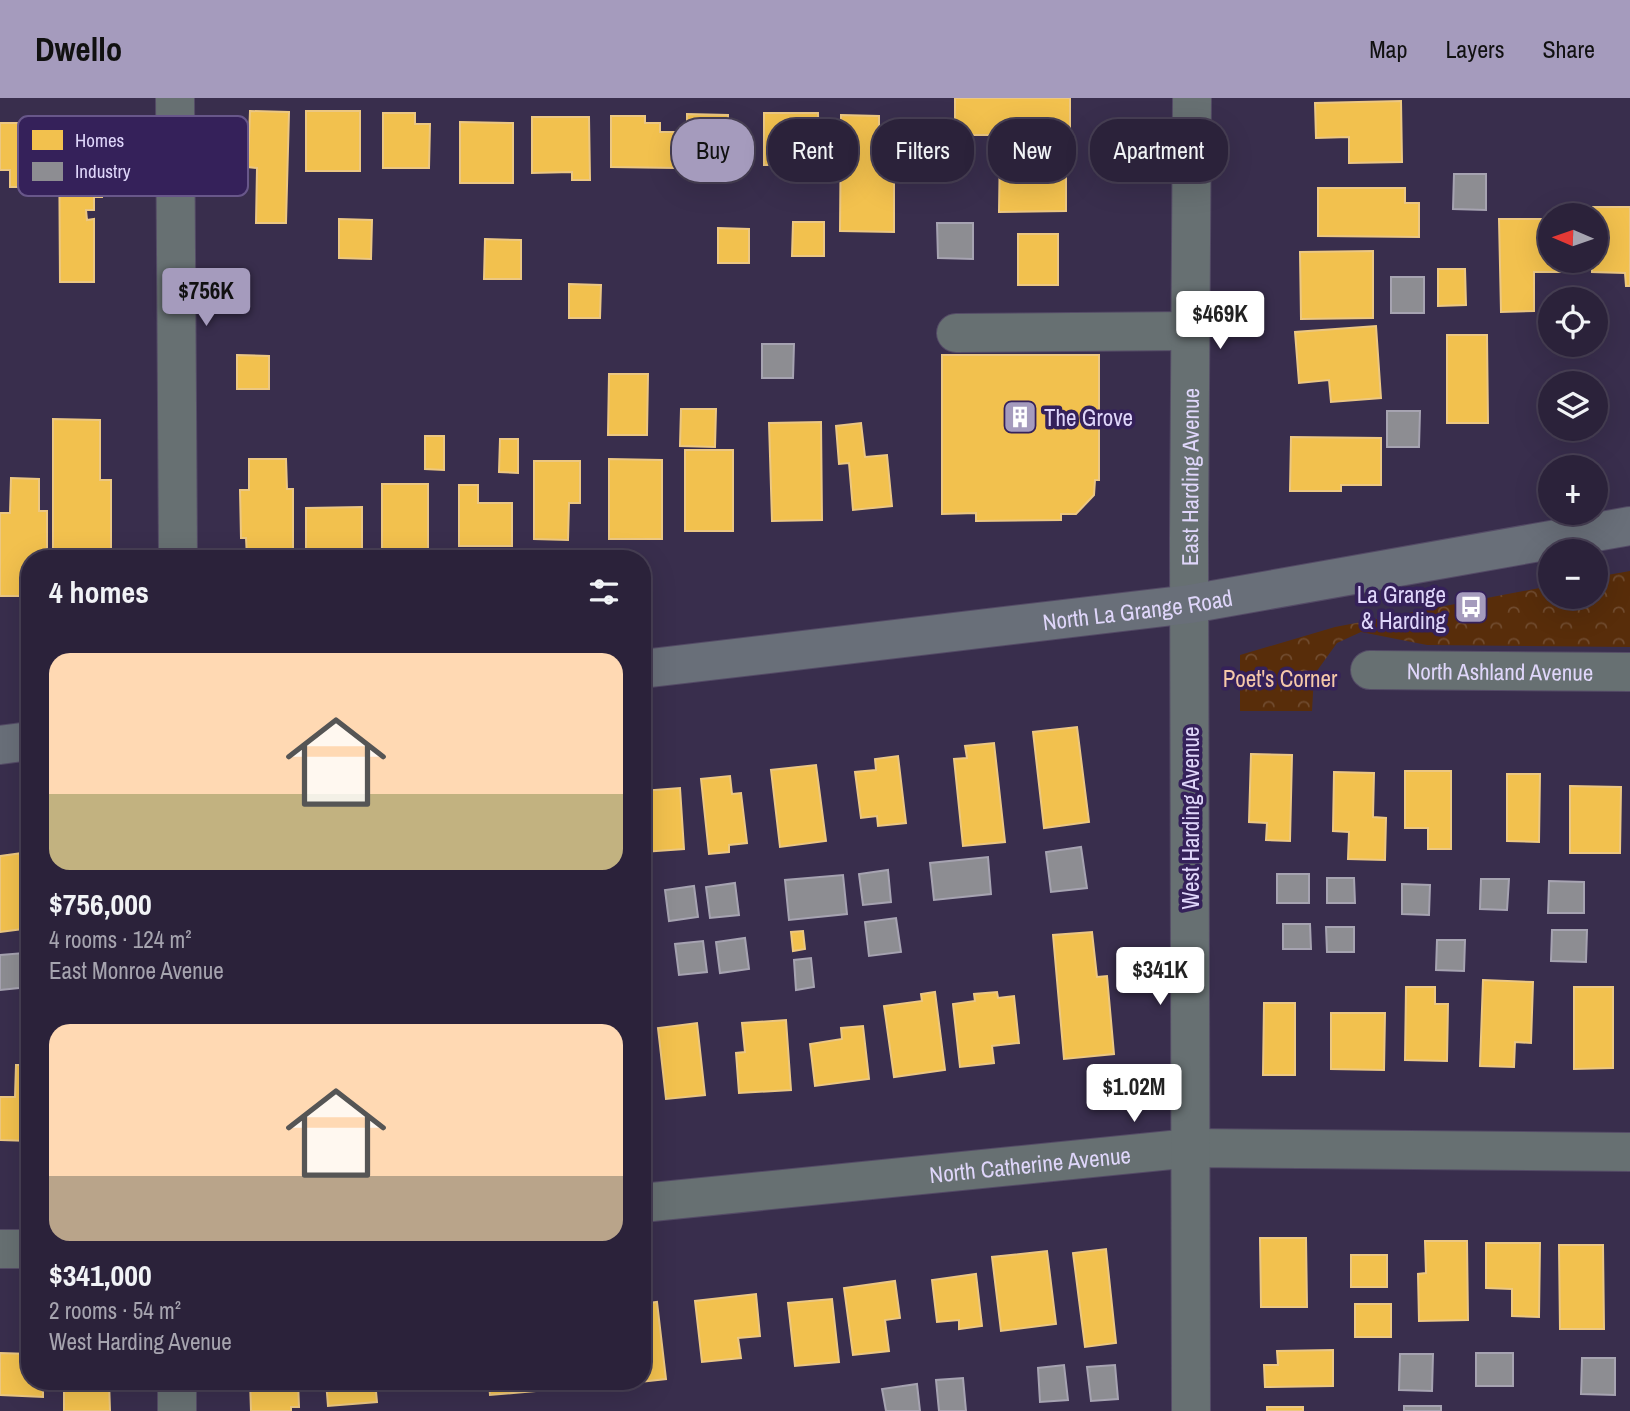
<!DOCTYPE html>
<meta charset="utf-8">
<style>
:root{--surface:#2b223a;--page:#332a42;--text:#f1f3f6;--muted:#a6a4af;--line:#473f54;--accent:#a59bbd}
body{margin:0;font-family:"Archivo Narrow",sans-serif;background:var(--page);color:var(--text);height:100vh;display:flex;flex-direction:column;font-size:26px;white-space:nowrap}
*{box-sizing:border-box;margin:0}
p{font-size:23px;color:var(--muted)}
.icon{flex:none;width:38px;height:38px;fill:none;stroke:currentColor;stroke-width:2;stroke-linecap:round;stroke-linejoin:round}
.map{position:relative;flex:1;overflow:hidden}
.side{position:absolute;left:21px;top:452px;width:630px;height:840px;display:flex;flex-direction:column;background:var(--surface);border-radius:28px;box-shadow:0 7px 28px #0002,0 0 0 2px var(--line)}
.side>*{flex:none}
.banner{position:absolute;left:672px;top:21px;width:665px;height:63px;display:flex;gap:14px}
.needle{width:46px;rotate:272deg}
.tools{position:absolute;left:1538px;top:105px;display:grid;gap:14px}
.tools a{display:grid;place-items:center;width:70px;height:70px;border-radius:50%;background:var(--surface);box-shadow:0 7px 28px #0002,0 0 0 2px var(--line);font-size:35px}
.price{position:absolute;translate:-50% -60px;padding:0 16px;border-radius:7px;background:#fff;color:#222;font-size:23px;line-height:46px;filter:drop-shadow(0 2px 4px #0008)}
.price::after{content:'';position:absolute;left:50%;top:42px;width:21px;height:16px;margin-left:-10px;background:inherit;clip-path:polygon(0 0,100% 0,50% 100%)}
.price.on{background:var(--accent);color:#111}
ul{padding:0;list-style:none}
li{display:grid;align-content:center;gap:14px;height:371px;padding:0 28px}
li span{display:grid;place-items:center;height:217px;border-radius:21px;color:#555}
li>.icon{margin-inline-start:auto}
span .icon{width:126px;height:126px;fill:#fffc;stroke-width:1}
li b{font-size:30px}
h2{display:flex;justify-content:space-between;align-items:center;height:84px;padding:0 28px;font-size:30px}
.chip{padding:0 24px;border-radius:28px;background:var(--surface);box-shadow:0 7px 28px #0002,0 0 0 2px var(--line);font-size:24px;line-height:63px}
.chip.on{background:var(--accent);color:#111}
header{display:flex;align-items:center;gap:42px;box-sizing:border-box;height:98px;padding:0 35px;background:var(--accent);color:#111}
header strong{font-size:33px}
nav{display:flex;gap:38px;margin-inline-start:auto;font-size:24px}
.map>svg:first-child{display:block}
.park{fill:url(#park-crowns)}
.homes{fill:#f2c14e;stroke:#ecc782;stroke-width:2}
.industry{fill:#8d8d92;stroke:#a6a3b1;stroke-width:2}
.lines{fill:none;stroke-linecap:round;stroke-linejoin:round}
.minor-casing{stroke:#544b66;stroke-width:40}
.major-casing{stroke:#544b66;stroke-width:40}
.minor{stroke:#677072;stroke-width:38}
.major{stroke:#696f79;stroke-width:38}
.labels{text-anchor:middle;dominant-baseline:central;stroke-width:7;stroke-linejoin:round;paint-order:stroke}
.poi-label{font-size:23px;fill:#dfd6fa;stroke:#35215a;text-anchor:start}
.street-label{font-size:23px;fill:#dfd6fa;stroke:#35215a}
.park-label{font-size:23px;fill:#f5c8a9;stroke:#35215a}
.key{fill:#35215a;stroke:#68578a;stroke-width:2}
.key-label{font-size:19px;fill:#dfd6fa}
</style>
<header>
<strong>Dwello</strong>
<nav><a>Map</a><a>Layers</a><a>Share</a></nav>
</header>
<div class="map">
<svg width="1630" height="1313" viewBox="0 0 1630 1313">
<defs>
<pattern id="park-crowns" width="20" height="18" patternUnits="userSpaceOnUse" patternTransform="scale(1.75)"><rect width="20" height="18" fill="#582d0a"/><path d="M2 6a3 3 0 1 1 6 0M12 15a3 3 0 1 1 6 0" fill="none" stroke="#704b2f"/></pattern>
</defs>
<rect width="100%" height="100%" fill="#392e4d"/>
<!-- park -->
<path class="park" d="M1630,473V549L1427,547L1361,534L1337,545L1314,577L1312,613H1240V557L1335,529L1550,488V499H1596V479Z"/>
<!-- homes -->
<path class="homes" d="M955,0H1070V37H955Z
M1401,3L1402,64L1349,65V39L1316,40L1315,5Z
M250,13L289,14L286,125H256L257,70L248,69Z
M306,13H360V73H306Z
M383,15H415V26H430L429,70H383Z
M764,15H818L819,67H764Z
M687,16L728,17V64H687Z
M841,17L879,18V69H894V134L840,133Z
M611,18H645V25H660V34H675V70L611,69Z
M532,19H589L590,82H572V74L532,75Z
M460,24L513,25V85H460Z
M0,25H32V89H10V72H0Z
M59,27H95V42H105V79H101L102,99H94V112H86L87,122L94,121V184H60Z
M1000,47L1066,48V113L999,114Z
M1318,90H1405V105H1419V139L1318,138Z
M1593,109H1630V188H1626L1625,175L1592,174V163H1596V117H1593Z
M339,121L372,122L371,161L339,160Z
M1499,121H1550V163H1575V174H1534V213L1501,214Z
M793,124H824V158H792Z
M718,130L749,131V165H718Z
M1018,136H1058V187H1018Z
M485,141L521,142V181H484Z
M1373,153V220L1301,221L1300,154Z
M1438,171H1465L1466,207L1438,208Z
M569,186L601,187L600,220H569Z
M1376,228L1381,300L1331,304L1329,282L1299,285L1295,234Z
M1447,237H1487L1488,325H1447Z
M237,257L269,258V291H237Z
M942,257H1099V382H1095L1094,397L1076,416H1061V422L976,423V415L942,416Z
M609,276H648L647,337H608Z
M681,311H716L715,349L680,348Z
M53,321L100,322V382H111V460H53Z
M821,324L822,422L772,423L769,325Z
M861,325L865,359L887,357L892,408L853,412L849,365L839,366L836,328Z
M425,338H444V372L425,371Z
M1291,339L1381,340V387H1341V393H1290Z
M500,341H518V375L499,374Z
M685,352H733V433H685Z
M249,361H286L287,391H293V460H247L246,440H241L240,392H249Z
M609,361L662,362V441H609Z
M534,363H580V405H569L568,442L534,441Z
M11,380L39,381V413H47V460H30V498H0V415H10Z
M382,386H428V453H404V460H382Z
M459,387H478V405H512V448H459Z
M362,409V460H306V410Z
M1077,629L1089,724L1044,730L1033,634Z
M994,645L1005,744L963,748L954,661L967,660L965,648Z
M1251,656L1292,657L1290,743L1266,742L1267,725L1249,724Z
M898,658L906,725L878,728L877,718L861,720L855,674L876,672L875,661Z
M816,667L826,743L780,749L771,672Z
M1405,673H1451V751H1428V730H1405Z
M1334,674L1374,675L1373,719L1386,720L1385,762L1348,761L1349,734L1333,733Z
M1507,676H1540L1539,744L1507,743Z
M730,678L732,696L741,695L747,745L729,747V754L709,756L701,681Z
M1570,688L1621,689L1620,755H1570Z
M680,690L684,751L643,754L642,693Z
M30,754V830L0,834V758Z
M803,833L805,851L793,853L791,834Z
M1092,834L1097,879L1107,878L1114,956L1064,961L1053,837Z
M1483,882L1533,884L1531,945L1515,944L1514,969L1480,968Z
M1406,889H1435V906H1448L1447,963L1405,962Z
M1574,889H1613V970L1574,971Z
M935,894L945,972L894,979L884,908L922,903L921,896Z
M997,894L998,900L1014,898L1019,945L992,948L994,965L960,969L953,906L975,903L974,896Z
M1264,905H1295V977H1263Z
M1331,915H1385L1384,972L1331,971Z
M786,922L791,992L739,995L736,955L745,954L742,925Z
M697,925L705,997L666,1001L658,930Z
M863,928L869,981L815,988L810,946L842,941L841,930Z
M16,967H30V1043L0,1042V999H15Z
M1260,1140H1306L1307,1209H1261Z
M1425,1143H1467L1468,1222L1419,1223L1418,1176L1426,1175Z
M1486,1145H1540L1539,1219L1512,1218V1191L1486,1190Z
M1559,1147H1603L1604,1231H1560Z
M1106,1151L1116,1245L1085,1249L1073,1155Z
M1047,1153L1056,1226L1001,1233L992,1159Z
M1351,1157H1387V1189H1351Z
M976,1176L982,1228L959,1231V1222L937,1224L932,1182Z
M895,1183L900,1220L885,1222L889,1253L853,1257L844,1190Z
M756,1196L760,1238L738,1240L741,1260L702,1264L695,1203Z
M832,1201L839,1264L795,1268L788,1205Z
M657,1204L666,1281L622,1286V1283H642V1206Z
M1355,1206H1391V1239H1355Z
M1333,1252V1288L1265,1289L1264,1267H1278L1277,1253Z
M0,1255L30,1256V1283H43V1299L0,1297Z
M64,1283H109L110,1313H64Z
M250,1283H298L299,1309H291V1313H251Z
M326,1283H375L377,1304L328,1308Z
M476,1283H534L535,1293L490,1297L489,1285L476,1286Z
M551,1283H582L551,1286Z
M1267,1309H1303V1313H1267Z"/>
<!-- industry -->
<path class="industry" d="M1454,76H1486V112L1453,111Z
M937,125H973V161L938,160Z
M1391,179H1424V215H1391Z
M762,246H794L793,280H762Z
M1387,313H1420L1419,349H1387Z
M1081,749L1087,790L1051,794L1046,754Z
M988,759L991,796L934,802L930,765Z
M888,772L891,804L863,807L859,776Z
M1277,776H1309V805H1277Z
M843,777L847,816L789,822L785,782Z
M1327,780H1354L1355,805H1327Z
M1481,781H1509L1507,812L1480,811Z
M1549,783L1584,784V815H1548Z
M735,785L739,817L710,820L706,789Z
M1402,786L1430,787L1429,817L1402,816Z
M694,788L698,819L669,823L665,792Z
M896,820L901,854L869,858L865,824Z
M1283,826H1310L1311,851H1283Z
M1326,829H1354V854H1327Z
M1552,832H1587L1586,864L1551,863Z
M745,840L749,871L720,875L716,844Z
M1437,842H1465L1464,873L1436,872Z
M703,843L707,874L679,877L675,846Z
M24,855L28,889L0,892V857Z
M811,860L814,889L796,892L794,862Z
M1476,1255H1513V1288H1476Z
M1400,1256H1433L1432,1293L1399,1292Z
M1582,1260H1615V1297L1581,1296Z
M1064,1267L1068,1302L1040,1304L1038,1270Z
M1115,1267L1118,1301L1091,1303L1087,1269Z
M963,1280L966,1313H939L936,1282Z
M917,1286L920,1313H886L882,1291Z
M1404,1308H1441V1313H1404Z"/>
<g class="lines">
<defs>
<g id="minor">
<path d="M175,0L178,460"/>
<path d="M956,235L1190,233"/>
<path id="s1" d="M1370,572L1630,574"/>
<path id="s2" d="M642,1105L1191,1050L1630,1054"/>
<path d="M0,1151H30"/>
<path d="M177,1283V1313"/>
<path id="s3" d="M1191,1313L1189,440L1192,0"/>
</g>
<g id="major">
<path id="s4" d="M642,571L1190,506L1630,428"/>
<path d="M0,647L30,643"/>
</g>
</defs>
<!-- minor casing -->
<use href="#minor" class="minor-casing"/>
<!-- major casing -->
<use href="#major" class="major-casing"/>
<!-- minor -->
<use href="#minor" class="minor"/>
<!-- major -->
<use href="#major" class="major"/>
</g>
<!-- icons -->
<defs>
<symbol id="building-square" viewBox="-11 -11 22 22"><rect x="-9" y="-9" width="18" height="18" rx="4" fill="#a59bbd" stroke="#35215a"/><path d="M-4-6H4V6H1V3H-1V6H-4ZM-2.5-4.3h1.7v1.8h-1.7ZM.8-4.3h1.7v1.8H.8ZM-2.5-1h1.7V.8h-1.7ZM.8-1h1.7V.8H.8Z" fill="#fff"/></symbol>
<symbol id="bus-square" viewBox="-11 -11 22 22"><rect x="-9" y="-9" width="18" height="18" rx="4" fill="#a59bbd" stroke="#35215a"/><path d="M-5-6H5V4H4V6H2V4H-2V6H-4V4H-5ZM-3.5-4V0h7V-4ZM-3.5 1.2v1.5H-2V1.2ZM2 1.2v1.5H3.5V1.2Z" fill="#fff"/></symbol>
</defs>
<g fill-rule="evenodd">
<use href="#building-square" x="1001" y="300" width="38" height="38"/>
<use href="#bus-square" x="1452" y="490" width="38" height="38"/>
</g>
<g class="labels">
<!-- poi labels -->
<g class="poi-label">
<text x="1044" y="319">The Grove</text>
<text x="1446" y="496" text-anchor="end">La Grange<tspan x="1446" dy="26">&amp; Harding</tspan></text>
</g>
<!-- street labels -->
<g class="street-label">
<text stroke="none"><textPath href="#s3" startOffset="934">East Harding Avenue</textPath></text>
<text stroke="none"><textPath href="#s4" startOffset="499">North La Grange Road</textPath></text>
<text stroke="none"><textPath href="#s1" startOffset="130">North Ashland Avenue</textPath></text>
<text transform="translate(1190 720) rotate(-90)">West Harding Avenue</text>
<text stroke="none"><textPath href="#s2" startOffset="390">North Catherine Avenue</textPath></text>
</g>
<!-- park labels -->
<g class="park-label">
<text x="1280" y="580">Poet's Corner</text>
</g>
</g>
<!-- legend -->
<rect x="18" y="18" width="230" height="80" rx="10" class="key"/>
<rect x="32" y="32" width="31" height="20" fill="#f2c14e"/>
<rect x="32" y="64" width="31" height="19" fill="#8d8d92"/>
<g class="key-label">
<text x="75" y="49">Homes</text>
<text x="75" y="80">Industry</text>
</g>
</svg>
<div class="tools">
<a><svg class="needle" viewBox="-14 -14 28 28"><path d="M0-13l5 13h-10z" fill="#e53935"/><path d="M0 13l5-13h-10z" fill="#a6a4af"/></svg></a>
<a><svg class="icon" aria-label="locate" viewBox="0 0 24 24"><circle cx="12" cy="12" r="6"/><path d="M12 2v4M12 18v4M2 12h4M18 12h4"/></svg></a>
<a><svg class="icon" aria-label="layers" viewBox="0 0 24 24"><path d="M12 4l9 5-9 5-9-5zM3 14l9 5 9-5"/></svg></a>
<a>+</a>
<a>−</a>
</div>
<b class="price on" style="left:206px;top:230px">$756K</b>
<b class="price" style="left:1220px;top:253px">$469K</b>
<b class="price" style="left:1160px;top:909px">$341K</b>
<b class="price" style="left:1134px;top:1026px">$1.02M</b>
<div class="banner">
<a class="chip on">Buy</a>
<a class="chip">Rent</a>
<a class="chip">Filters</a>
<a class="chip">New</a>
<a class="chip">Apartment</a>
</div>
<section class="side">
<h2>4 homes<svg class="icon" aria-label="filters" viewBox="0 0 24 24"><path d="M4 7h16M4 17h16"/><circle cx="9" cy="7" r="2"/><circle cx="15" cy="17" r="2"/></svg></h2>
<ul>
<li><span style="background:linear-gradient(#ffd9b3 65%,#c2b280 0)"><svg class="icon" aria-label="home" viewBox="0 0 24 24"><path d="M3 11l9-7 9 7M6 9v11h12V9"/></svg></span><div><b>$756,000</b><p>4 rooms · 124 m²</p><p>East Monroe Avenue</p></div></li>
<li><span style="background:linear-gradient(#ffd9b3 70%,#b9a48a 0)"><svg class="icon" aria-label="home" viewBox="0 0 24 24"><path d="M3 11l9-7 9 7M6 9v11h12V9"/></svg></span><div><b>$341,000</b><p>2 rooms · 54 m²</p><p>West Harding Avenue</p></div></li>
</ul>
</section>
</div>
